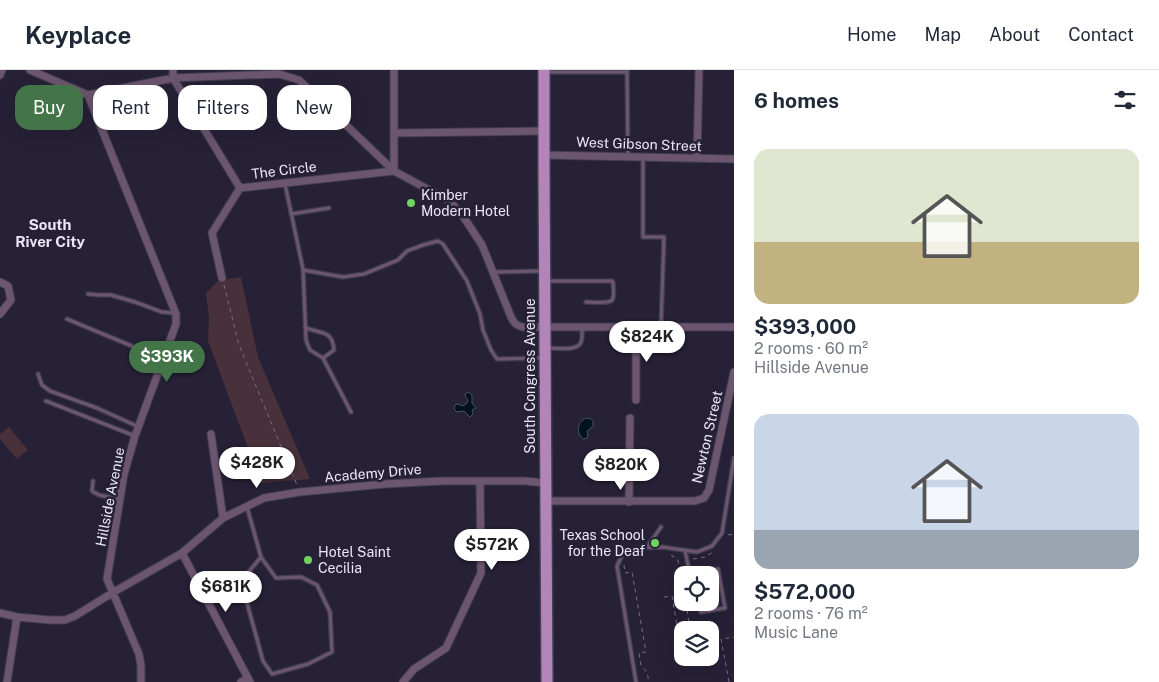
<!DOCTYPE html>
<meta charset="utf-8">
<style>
:root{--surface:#fff;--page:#f2f2f3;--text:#1f2937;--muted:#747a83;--line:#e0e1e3;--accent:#437549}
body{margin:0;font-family:"Public Sans",sans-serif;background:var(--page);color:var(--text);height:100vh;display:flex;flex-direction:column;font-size:19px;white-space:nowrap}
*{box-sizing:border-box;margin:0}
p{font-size:16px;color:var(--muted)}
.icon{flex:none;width:28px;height:28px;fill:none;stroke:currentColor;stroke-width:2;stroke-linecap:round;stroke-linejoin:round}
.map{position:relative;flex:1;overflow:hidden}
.sheet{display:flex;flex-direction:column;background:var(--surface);width:425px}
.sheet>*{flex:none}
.guide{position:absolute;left:15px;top:15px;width:475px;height:45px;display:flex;gap:10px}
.controls{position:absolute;left:674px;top:496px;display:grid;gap:10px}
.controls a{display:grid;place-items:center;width:45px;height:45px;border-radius:10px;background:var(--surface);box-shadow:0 5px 20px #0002;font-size:25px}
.price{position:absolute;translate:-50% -42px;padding:0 11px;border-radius:18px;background:#fff;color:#222;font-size:16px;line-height:32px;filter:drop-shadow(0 1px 2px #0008)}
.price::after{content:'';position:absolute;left:50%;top:30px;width:15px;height:11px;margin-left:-8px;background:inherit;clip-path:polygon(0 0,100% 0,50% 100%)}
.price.active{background:var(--accent);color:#fff}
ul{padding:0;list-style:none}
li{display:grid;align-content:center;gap:10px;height:265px;padding:0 20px}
li span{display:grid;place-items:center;height:155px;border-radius:15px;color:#555}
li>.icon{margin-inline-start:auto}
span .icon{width:90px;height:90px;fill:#fffc;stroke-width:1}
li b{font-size:21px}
h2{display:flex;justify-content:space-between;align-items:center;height:60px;padding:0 20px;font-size:21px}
.pill{padding:0 18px;border-radius:15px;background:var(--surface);box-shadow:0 5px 20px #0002;font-size:18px;line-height:45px}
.pill.active{background:var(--accent);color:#fff}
header{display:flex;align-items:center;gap:30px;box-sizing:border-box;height:70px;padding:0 25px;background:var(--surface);border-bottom:1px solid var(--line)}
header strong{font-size:24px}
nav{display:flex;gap:28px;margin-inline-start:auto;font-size:18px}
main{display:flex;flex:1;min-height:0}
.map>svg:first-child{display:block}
.green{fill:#48313a}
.water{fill:#00121d;stroke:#46525e}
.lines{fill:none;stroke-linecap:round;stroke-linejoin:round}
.service-casing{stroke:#413d51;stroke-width:5.5}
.minor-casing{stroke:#413d51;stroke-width:9}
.primary-casing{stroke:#413d51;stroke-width:14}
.path{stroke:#757184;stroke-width:1;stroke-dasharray:4 4;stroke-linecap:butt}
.service{stroke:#6c556e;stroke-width:3}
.minor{stroke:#6c556e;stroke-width:7}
.primary{stroke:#b384b7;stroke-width:11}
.poi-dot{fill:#70d35f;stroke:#262136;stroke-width:2}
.labels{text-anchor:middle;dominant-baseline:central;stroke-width:5;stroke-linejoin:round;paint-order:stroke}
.street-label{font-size:14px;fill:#eae7f6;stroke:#262136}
.poi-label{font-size:14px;fill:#eae7f6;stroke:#262136;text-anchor:start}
.neighbourhood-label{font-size:15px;font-weight:bold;fill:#eae7f6;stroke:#262136}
</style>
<header>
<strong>Keyplace</strong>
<nav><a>Home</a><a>Map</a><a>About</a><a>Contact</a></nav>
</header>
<main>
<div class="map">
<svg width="734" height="612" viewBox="0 0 734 612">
<rect width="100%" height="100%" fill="#262136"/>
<!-- green -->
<path class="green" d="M241,207L258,287L310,409L261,413L208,271L209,248L206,223L218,211Z
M9,357L28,380L17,389L0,369V364Z"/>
<!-- water -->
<path class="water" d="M468,322L472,325V333L476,338L472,340L473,344L470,347L464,341L457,342L454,339L455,335L458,334L463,336L467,333L468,330L465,326L466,323Z
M586,348L591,349L593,351V356L587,361L588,366L587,368L583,369C576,362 577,353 586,348Z"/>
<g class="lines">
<defs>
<path id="service" d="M627,0L628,86
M547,2H627
M643,87V167H664L661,257
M285,114L303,199L306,270L310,280L323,288L351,342
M291,144L329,138
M303,200L343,207L364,204L398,190L407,181L423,175L438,171L443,174L467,211L480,244L483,260L491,280L497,289L542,288
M493,202L541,201
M547,211H612L613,212C613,217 615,226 612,230C609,234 592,232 586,232
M88,224L98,225H111L135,232L162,242L175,243
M67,249L163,289
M305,257C320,265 332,258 334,280L323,288
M547,278C555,278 575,281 580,274C583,270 582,263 582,258
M38,304L42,315L50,321L97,338L139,357
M46,331L135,366
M93,411L92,421L99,425L119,429
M247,437L261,487L241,511L263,591L272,604L308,594L332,582L330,542L317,515L301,507L276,508L261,487
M647,477L661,457
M685,481L689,499L693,503
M693,503L718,499L725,538L701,542L699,532
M636,612L617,496L623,483L639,478L662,477L697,482L712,476L722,463L734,388"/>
<path id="minor" d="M30,0L88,25L173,8L279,4L299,10L394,101
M173,0V8L240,118
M394,0V101
M0,5L2,0
M88,25L176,244V254L135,366L124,404L107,509L139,584L141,596V612
M394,63L543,61
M543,85L734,89
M697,88L699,0
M222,208L212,163L240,118L394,101L446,129L454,136L461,143L482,175L511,247C514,253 516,255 522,257H734
M0,212L8,216L11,230L0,244
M636,257V330
M211,364L223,448
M546,431H695L704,428L709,420L734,302
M629,432L630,348
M182,483L250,612
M0,543L17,547L50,550H65L75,546L112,523L182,483L223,448L264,428L300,422L385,414L441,411H525L545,413
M7,612L17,547
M241,612L248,608
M403,612L414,599L446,578L481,503L480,412"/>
<path id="primary" d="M544,0V101L547,612"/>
</defs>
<!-- service casing -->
<use href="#service" class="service-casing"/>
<!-- minor casing -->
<use href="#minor" class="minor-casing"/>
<!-- primary casing -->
<use href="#primary" class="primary-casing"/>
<!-- path -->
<path class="path" d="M224,215L239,275L297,415
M728,465L734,464
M671,485L678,490L682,514
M693,489L705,487L715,481
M624,495L625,503L632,502L646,582L639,583L641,596C646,600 649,605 648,612
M664,527L672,526L679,568H682
M686,532L690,560
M729,612L721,569L734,567"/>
<!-- service -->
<use href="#service" class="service"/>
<!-- minor -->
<use href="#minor" class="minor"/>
<!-- primary -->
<use href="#primary" class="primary"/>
</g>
<!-- markers -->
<g class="poi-dot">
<circle cx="411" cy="133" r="5"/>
<circle cx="655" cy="473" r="5"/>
<circle cx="308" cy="490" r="5"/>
</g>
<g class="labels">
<!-- street labels -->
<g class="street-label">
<text transform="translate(639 74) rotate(2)">West Gibson Street</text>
<text transform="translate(284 100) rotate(-7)">The Circle</text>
<text transform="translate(530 306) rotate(-90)">South Congress Avenue</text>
<text transform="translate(707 367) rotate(-77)">Newton Street</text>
<text transform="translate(373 403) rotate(-5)">Academy Drive</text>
<text transform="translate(110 427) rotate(-79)">Hillside Avenue</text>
</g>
<!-- poi labels -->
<g class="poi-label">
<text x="421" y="125">Kimber<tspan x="421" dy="16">Modern Hotel</tspan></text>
<text x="645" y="465" text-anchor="end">Texas School<tspan x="645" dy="16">for the Deaf</tspan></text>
<text x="318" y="482">Hotel Saint<tspan x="318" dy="16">Cecilia</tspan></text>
</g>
<!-- neighbourhood labels -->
<g class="neighbourhood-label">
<text x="50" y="154">South<tspan x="50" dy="17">River City</tspan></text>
</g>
</g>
</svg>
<div class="controls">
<a><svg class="icon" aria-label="locate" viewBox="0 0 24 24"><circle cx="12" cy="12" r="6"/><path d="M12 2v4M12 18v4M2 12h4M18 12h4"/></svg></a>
<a><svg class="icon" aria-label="layers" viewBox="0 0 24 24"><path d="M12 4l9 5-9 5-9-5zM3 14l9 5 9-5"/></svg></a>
</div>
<b class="price" style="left:647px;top:293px">$824K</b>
<b class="price active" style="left:167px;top:313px">$393K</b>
<b class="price" style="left:257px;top:419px">$428K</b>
<b class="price" style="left:621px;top:421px">$820K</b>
<b class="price" style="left:492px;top:501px">$572K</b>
<b class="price" style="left:226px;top:543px">$681K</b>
<div class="guide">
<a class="pill active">Buy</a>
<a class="pill">Rent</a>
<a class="pill">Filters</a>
<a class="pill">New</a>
</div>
</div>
<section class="sheet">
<h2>6 homes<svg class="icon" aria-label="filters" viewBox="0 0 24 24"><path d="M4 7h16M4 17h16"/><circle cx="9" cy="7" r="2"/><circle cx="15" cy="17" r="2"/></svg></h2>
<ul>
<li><span style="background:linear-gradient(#dfe7d0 60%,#c2b280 0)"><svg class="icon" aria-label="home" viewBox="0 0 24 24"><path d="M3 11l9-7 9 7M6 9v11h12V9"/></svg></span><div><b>$393,000</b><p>2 rooms · 60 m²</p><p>Hillside Avenue</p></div></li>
<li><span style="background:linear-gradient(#c9d6e8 75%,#9aa5b1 0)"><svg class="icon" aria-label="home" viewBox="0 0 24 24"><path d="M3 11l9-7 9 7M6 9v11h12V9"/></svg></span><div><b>$572,000</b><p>2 rooms · 76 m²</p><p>Music Lane</p></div></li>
</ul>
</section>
</main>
